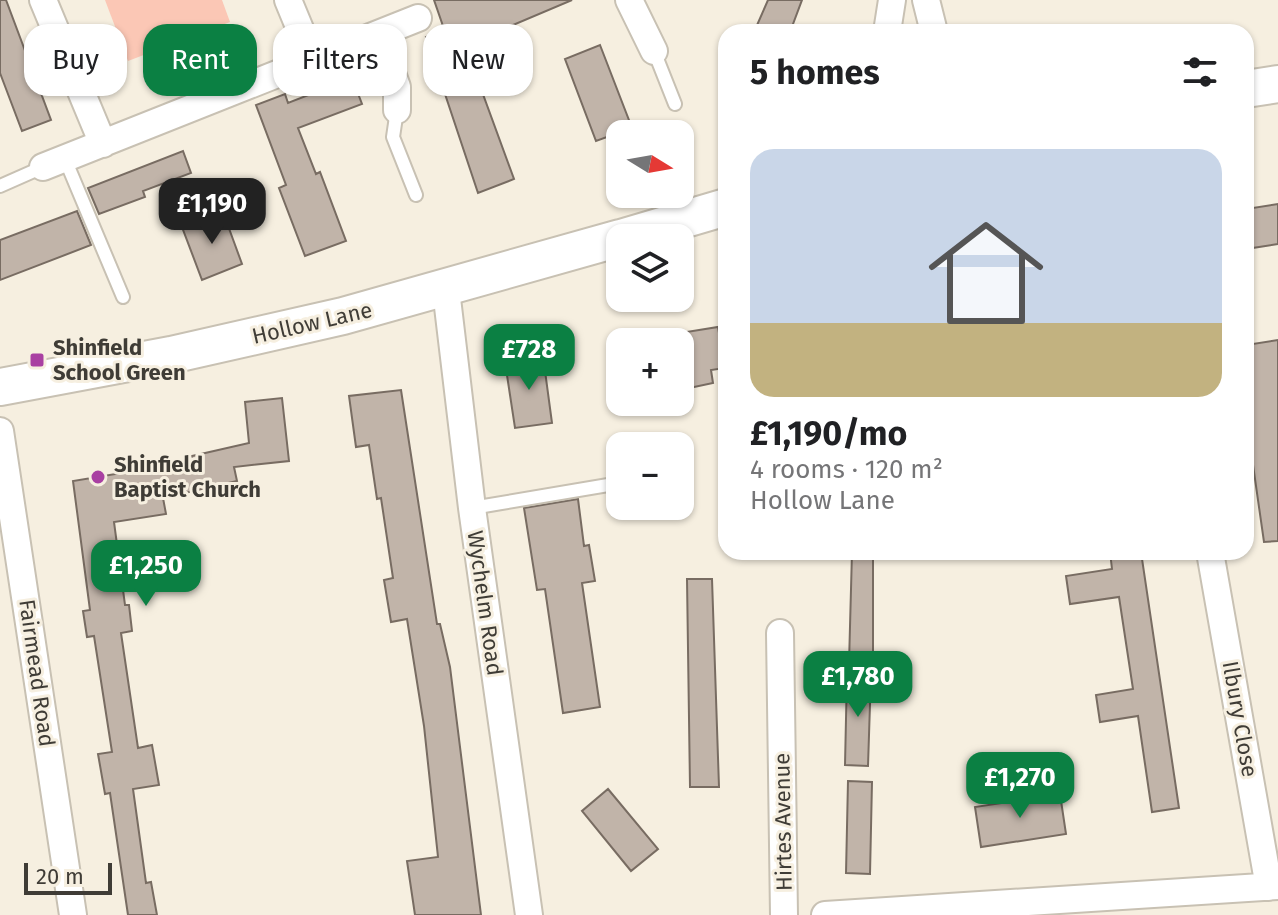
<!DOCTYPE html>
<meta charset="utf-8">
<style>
:root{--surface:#fff;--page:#f6f6f6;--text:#202124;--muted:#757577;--accent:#0b8043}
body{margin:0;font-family:"Fira Sans",sans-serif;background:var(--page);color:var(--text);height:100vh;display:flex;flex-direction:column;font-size:30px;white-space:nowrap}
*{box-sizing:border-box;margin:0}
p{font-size:26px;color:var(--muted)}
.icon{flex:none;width:44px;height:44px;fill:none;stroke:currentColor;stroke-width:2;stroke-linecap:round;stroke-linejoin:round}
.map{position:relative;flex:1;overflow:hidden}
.panel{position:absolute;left:718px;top:24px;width:536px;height:536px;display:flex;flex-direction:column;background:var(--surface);border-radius:24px;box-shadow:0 2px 6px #0004}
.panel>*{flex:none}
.hud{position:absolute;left:24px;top:24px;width:574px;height:72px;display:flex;gap:16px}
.needle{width:52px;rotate:101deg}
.buttons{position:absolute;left:606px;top:120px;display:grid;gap:16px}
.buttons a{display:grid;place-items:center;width:88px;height:88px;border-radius:16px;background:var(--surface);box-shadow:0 2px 6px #0004;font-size:40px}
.scale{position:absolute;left:24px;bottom:20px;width:88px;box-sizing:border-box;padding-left:8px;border:4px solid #3f3c36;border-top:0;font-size:22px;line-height:28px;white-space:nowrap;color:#3f3c36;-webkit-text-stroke:6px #f6efe0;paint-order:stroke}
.price{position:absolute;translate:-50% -68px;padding:0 18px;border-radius:16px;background:var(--accent);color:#fff;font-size:26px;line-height:52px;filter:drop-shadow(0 2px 4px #0008)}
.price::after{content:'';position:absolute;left:50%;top:48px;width:24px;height:18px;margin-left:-12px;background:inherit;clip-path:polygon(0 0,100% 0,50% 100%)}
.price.active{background:#222;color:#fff}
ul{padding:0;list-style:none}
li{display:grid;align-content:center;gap:16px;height:424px;padding:0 32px}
li span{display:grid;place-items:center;height:248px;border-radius:24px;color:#555}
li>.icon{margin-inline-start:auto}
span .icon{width:144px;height:144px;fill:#fffc;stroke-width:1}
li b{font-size:34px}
h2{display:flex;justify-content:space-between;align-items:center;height:96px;padding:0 32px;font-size:34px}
.chip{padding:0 28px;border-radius:24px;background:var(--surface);box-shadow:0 2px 6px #0004;font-size:28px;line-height:72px}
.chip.active{background:var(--accent);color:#fff}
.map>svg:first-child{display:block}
.green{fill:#fbc7b5}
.building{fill:#c1b4a9;stroke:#786c62;stroke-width:2}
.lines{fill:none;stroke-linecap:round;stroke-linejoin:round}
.lane-casing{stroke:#c8c1b3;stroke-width:16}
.street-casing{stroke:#c8c1b3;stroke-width:30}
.secondary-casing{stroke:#c8c1b3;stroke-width:40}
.lane{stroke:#fff;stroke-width:12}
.street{stroke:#fff;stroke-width:26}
.secondary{stroke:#fff;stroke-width:36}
.poi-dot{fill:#a940a2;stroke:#f6efe0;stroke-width:3}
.labels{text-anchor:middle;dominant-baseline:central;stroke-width:6;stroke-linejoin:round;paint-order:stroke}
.street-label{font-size:22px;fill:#3f3c36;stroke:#f6efe0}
.poi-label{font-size:22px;font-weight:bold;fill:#3f3c36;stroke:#f6efe0;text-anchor:start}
</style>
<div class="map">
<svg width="1278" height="915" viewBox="0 0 1278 915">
<rect width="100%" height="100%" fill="#f6efe0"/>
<!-- green -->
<path class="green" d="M105,0H222L230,22L128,61Z"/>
<!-- building -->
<path class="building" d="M0,0H6L51,120L22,131L0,73Z
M434,0H572L475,41L491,82L480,86L514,179L478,193L426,37L444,29Z
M768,0H802L790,32H754Z
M600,45L632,128L596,141L565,59Z
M352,78L362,104L298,128L316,174L320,172L346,241L305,256L279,188L286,185L256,105L285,94L288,103Z
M183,151L191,173L143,191L145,197L99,214L88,188Z
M1278,204V244L1246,249V209Z
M77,211L91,245L0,280V240Z
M223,212L242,264L202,280L182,227Z
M718,327L725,368L711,370L713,383L680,390V333Z
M1278,340V541L1264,542L1246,416V345Z
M543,356L552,423L515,428L505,362Z
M401,390L437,624H440L450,667L481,915H415L407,861L438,857L424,726L407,619L391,622L384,580L393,578L381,498L377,499L369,445L356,447L349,396Z
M282,398L289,461L234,467L237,481L163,498L166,514L114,522L125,605H129L132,631L121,633L138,748L152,745L159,785L133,789L146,883L151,882L157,915H128L110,793L105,794L98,754L112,752L94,636L87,637L83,611L90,610L73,481L194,461L192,456L249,443L245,402Z
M578,499L584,546L589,545L595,581L582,583L600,707L563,713L545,589L537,590L524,508Z
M852,552H873V665L849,664Z
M1110,552H1141L1179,808L1152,812L1138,716L1100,722L1096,695L1133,689L1119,597L1070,604L1066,576L1112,569Z
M687,579H712L719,787H690Z
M847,673H871L868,766L845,765Z
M848,781L872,782L870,874L846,873Z
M608,789L658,849L631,871L582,811Z
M1060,794L1066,834L981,847L975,807Z"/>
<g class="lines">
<defs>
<path id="lane" d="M654,51L675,104
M397,110L393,137L416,195
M65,159L123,297
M0,186L43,167
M472,508L620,483"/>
<path id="street" d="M43,0L103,144
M288,0L312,58
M629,0L654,51
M926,0L934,32
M887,32L892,0
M378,35L397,87V110
M43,167L418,18
M446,290L472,508L529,915
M0,431L73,915
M1210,552L1269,887
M780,633L784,915
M825,915L1278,886"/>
<path id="secondary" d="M1246,89L1278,84
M621,238L726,207
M0,387L171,355L343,316L620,238"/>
</defs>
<!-- lane casing -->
<use href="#lane" class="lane-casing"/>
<!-- street casing -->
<use href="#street" class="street-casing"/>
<!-- secondary casing -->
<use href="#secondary" class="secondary-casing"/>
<!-- lane -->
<use href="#lane" class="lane"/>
<!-- street -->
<use href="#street" class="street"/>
<!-- secondary -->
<use href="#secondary" class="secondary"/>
</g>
<!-- markers -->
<g class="poi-dot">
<rect x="29" y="352" width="16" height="16" rx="4"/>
<circle cx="98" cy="477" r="8"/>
</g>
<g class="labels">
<!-- street labels -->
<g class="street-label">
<text transform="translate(312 323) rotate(-13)">Hollow Lane</text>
<text transform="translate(485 603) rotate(82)">Wychelm Road</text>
<text transform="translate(37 673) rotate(82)">Fairmead Road</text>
<text transform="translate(1240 719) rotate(80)">Ilbury Close</text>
<text transform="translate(783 822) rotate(-91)">Hirtes Avenue</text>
</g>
<!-- poi labels -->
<g class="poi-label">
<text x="53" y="347">Shinfield<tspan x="53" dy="25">School Green</tspan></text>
<text x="114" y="464">Shinfield<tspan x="114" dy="25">Baptist Church</tspan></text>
</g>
</g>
</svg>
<div class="buttons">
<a><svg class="needle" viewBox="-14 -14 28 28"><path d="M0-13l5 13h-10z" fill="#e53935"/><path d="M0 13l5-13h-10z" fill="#757577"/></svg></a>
<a><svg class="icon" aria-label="layers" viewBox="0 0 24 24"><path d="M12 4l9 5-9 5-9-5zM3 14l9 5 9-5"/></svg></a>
<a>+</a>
<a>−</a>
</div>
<div class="scale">20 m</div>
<b class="price active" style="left:212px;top:246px">£1,190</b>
<b class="price" style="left:529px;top:392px">£728</b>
<b class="price" style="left:146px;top:608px">£1,250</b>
<b class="price" style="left:858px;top:719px">£1,780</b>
<b class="price" style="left:1020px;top:820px">£1,270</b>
<div class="hud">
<a class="chip">Buy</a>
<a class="chip active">Rent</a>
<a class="chip">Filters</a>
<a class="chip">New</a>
</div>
<section class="panel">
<h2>5 homes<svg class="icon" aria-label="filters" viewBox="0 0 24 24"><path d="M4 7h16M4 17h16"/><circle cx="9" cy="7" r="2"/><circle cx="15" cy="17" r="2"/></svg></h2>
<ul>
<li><span style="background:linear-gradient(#c9d6e8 70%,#c2b280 0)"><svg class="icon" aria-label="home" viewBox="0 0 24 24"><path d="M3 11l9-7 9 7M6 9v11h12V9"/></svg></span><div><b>£1,190/mo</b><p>4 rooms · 120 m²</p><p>Hollow Lane</p></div></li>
</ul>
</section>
</div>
